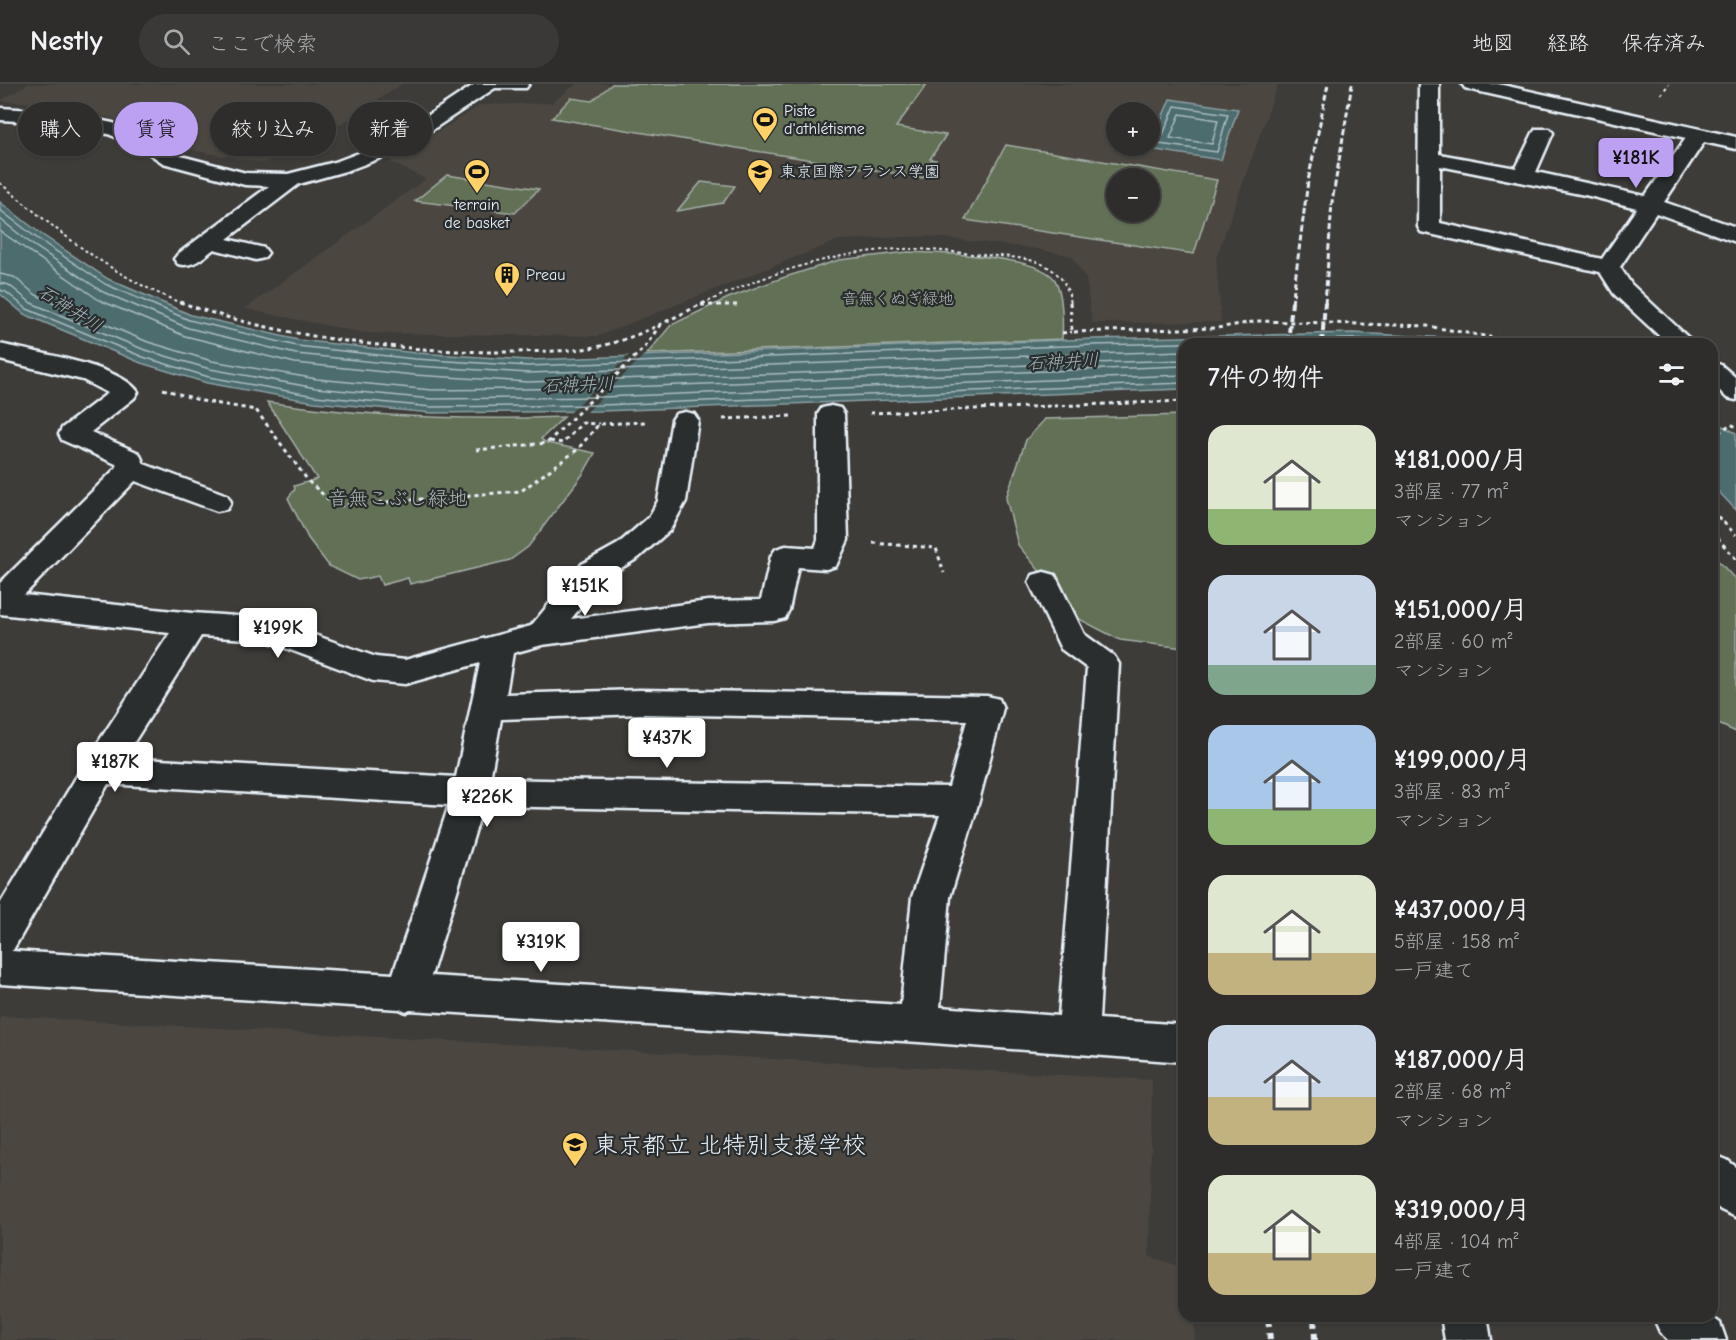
<!DOCTYPE html>
<html lang="ja">
<meta charset="utf-8">
<style>
:root{--surface:#2e2d2b;--page:#3a3937;--text:#f1f3f6;--muted:#a7a8a9;--line:#494947;--accent:#bca0f2}
body{margin:0;font-family:"Comic Neue","Klee One",sans-serif;background:var(--page);color:var(--text);height:100vh;display:flex;flex-direction:column;font-size:22px;white-space:nowrap}
*{box-sizing:border-box;margin:0}
p{font-size:20px;color:var(--muted)}
.icon{flex:none;width:33px;height:33px;fill:none;stroke:currentColor;stroke-width:2;stroke-linecap:round;stroke-linejoin:round}
.map{position:relative;flex:1;overflow:hidden}
.side{position:absolute;left:1178px;top:254px;width:540px;height:984px;display:flex;flex-direction:column;background:var(--surface);border-radius:18px;box-shadow:0 2px 4px #0004,0 0 0 2px var(--line)}
.side>*{flex:none}
.top-card{position:absolute;left:18px;top:18px;width:570px;height:54px;display:flex;gap:12px}
.buttons{position:absolute;left:1106px;top:18px;display:grid;gap:12px}
.buttons a{display:grid;place-items:center;width:54px;height:54px;border-radius:50%;background:var(--surface);box-shadow:0 2px 4px #0004,0 0 0 2px var(--line);font-size:30px}
.price{position:absolute;translate:-50% -51px;padding:0 14px;border-radius:6px;background:#fff;color:#222;font-size:20px;line-height:39px;filter:drop-shadow(0 2px 3px #0008)}
.price::after{content:'';position:absolute;left:50%;top:36px;width:18px;height:14px;margin-left:-9px;background:inherit;clip-path:polygon(0 0,100% 0,50% 100%)}
.price.selected{background:var(--accent);color:#111}
ul{padding:0;list-style:none}
li{display:flex;align-items:center;gap:18px;height:150px;padding:0 30px}
li span{display:grid;place-items:center;flex:none;width:168px;height:120px;border-radius:18px;color:#555}
li>.icon{margin-inline-start:auto}
span .icon{width:72px;height:72px;fill:#fffc;stroke-width:1}
li b{font-size:26px}
h2{display:flex;justify-content:space-between;align-items:center;height:72px;padding:0 30px;font-size:26px}
.tag{padding:0 21px;border-radius:27px;background:var(--surface);box-shadow:0 2px 4px #0004,0 0 0 2px var(--line);font-size:21px;line-height:54px}
.tag.selected{background:var(--accent);color:#111}
header{display:flex;align-items:center;gap:36px;box-sizing:border-box;height:84px;padding:0 30px;background:var(--surface);border-bottom:2px solid var(--line)}
header strong{font-size:28px}
nav{display:flex;gap:33px;margin-inline-start:auto;font-size:21px}
.search{width:420px;height:54px;background:var(--page);display:flex;align-items:center;gap:15px;box-sizing:border-box;padding:0 21px;border-radius:33px;color:var(--muted);font-size:22px}
.map>svg:first-child{display:block}
.built{fill:#4c4640;fill-rule:evenodd}
.green{fill:#627057;stroke:#a5b0a8;stroke-width:1.5;fill-rule:evenodd}
.water{fill:#4d6c6e;stroke:#8ba1a5;stroke-width:1.5}
.pier{fill:#3e3c39}
.lines{fill:none;stroke-linecap:round;stroke-linejoin:round}
.shore{stroke:#aabcc1;stroke-width:1.5}
.minor-casing{stroke:#e8f1f8;stroke-width:5}
.path-far1{stroke:#e8f1f8;stroke-width:2;stroke-dasharray:3 3;stroke-linecap:butt}
.path{stroke:#e8f1f8;stroke-width:3;stroke-dasharray:4 4;stroke-linecap:butt}
.minor{fill:#2a2d2e;fill-rule:evenodd}
.rail-far2{stroke:#e8f1f8;stroke-width:3;stroke-dasharray:6 3;stroke-linecap:butt}
.rail-far1{stroke:#e8f1f8;stroke-width:4;stroke-dasharray:8 4;stroke-linecap:butt}
.rail{stroke:#e8f1f8;stroke-width:6;stroke-dasharray:11 6;stroke-linecap:butt}
.labels{text-anchor:middle;dominant-baseline:central;stroke-width:4.5;stroke-linejoin:round;paint-order:stroke}
.far-poi-label{font-size:16px;fill:#e8f1f8;stroke:#2a2d2e;text-anchor:start}
.far-park-label{font-size:16px;fill:#acb7b0;stroke:#2a2d2e}
.far-water-label{font-size:18px;font-style:italic;fill:#a2b5ba;stroke:#2a2d2e}
.park-label{font-size:20px;fill:#acb7b0;stroke:#2a2d2e}
.near-poi-label{font-size:24px;fill:#e8f1f8;stroke:#2a2d2e;text-anchor:start}
</style>
<header>
<strong>Nestly</strong>
<div class="search"><svg class="icon" aria-label="search" viewBox="0 0 24 24"><circle cx="10" cy="10" r="6"/><path d="M15 15l6 6"/></svg>ここで検索</div>
<nav><a>地図</a><a>経路</a><a>保存済み</a></nav>
</header>
<div class="map">
<svg width="1736" height="1256" viewBox="0 0 1736 1256">
<rect width="100%" height="100%" fill="#3e3c39"/>
<filter id="ink" filterUnits="userSpaceOnUse"><feTurbulence type="fractalNoise" baseFrequency=".0167" numOctaves="2"/><feDisplacementMap in="SourceGraphic" scale="12" xChannelSelector="R" yChannelSelector="G"/><feConvolveMatrix kernelMatrix="1 2 1 2 8 2 1 2 1" color-interpolation-filters="sRGB"/></filter>
<g filter="url(#ink)">
<!-- built -->
<path class="built" d="M28,0H402L308,61L263,79L192,66L142,41L44,19L0,17Z
M576,0H1278L1216,174L1221,238L1092,239L1086,195L1072,172L1032,164L926,152L839,156L598,252L365,249L245,225L426,95L390,78L481,21L552,19ZM1116,28H1149V62H1116ZM1116,94H1149V128H1116Z
M0,932L1152,996L1149,1172L1183,1184L1184,1232H1194L1195,1256H0Z"/>
<!-- green -->
<path class="green" d="M612,0H927L896,43L946,51L930,75L936,76L923,94L552,34L571,14L592,17Z
M1006,61L1217,96L1194,170L965,136ZM1116,94H1149V128H1116Z
M447,91L539,105L515,129L415,117Z
M701,98L735,102L723,119L677,127Z
M908,168C938,169 1039,171 1055,196C1063,208 1063,241 1062,255L647,270L671,241L728,214L782,194L839,176Z
M267,318C368,333 462,337 564,333L541,355L547,359L595,369L583,390L528,463L510,476L410,500L408,494L382,501L378,492L358,496L329,482L308,454L288,414L295,405L294,402L317,395Z
M1183,331V564L1120,556L1079,535L1018,461L1006,414L1026,356L1045,335Z
M1712,470L1736,496V648L1712,637Z"/>
<!-- water -->
<path class="water" d="M1170,15L1238,25L1221,76L1149,65Z
M0,118L41,150L108,195L191,231L298,256L416,269L528,276L1093,255L1353,249L1490,256L1502,259L1184,260L1183,305L601,327L432,329L314,318L207,299L141,279L24,230L0,210Z
M1712,336L1736,349V426L1719,408L1712,404Z"/>
<!-- pier -->
<path class="pier" d="M631,269H646L585,330H569Z"/>
<g class="lines">
<!-- shore -->
<path class="shore" d="M1175,22L1228,30L1217,68L1159,60Z
M1180,30L1218,36L1212,60L1170,54Z
M0,126L38,155L105,200L189,236L297,262L415,275L528,282L1093,261L1353,255L1437,260
M0,135L33,161L103,208L188,244L296,270L415,282L528,289L1184,267
M0,147L99,216L185,252L295,279L414,291L528,298L1184,276
M0,190L14,193L36,211L148,258L212,277L317,295L432,306L601,304L1184,282
M0,199L9,201L31,219L145,266L210,285L316,304L432,315L601,313L1184,291
M0,206L6,208L27,225L143,273L209,293L315,312L432,323L601,321L1184,299"/>
<defs>
<path id="minor" d="M475,0H529L526,4H495L402,66L349,86L299,100L227,155L264,164L268,169L264,174L256,176L214,165C202,174 193,184 178,180L174,175L178,170L269,102L245,101L163,79L138,62L108,50L52,39L0,36V24L52,27L113,39L152,54L177,71L246,89L288,90L335,78L388,58Z
M1419,0H1439V70L1516,84L1533,49L1536,45H1550L1553,49L1536,88L1645,112L1686,54L1472,6L1465,4L1462,0H1498L1736,53V65L1704,58L1664,118L1736,143V158L1656,129L1620,183L1631,200L1695,260H1668L1614,210L1600,188L1421,148L1418,143ZM1440,82L1585,111L1637,124L1602,175L1440,139Z
M0,260C32,268 120,281 138,308L134,314L91,348L139,369L144,380L227,411L231,418L227,425L217,427L135,397L24,511L192,529L267,534L376,573L405,576L531,542L582,480L618,460L649,433L658,417L672,336L676,330L685,328L694,330L698,336L686,417L670,446L638,474L604,494L571,535L708,517L761,516L771,472L776,465L786,462L815,464L818,456V330L822,324L831,322L840,324L844,330L848,456L836,482L826,485L798,483L789,526L785,534L774,537L708,539L542,561L513,569L506,610L640,606L987,612L999,615L1003,624L979,717L950,813L940,923L1059,932L1087,584L1061,565L1029,498L1033,491L1044,488L1055,491L1084,550L1114,572L1119,580L1099,935L1184,941V978L919,958L410,926L406,928L400,925L0,900V820L86,677L170,549L0,530V499L117,383L116,380L62,356L59,350L62,344L108,309L83,296L0,276ZM201,552L264,556L373,597L405,600L480,579L456,693L124,674ZM640,630L967,636L949,703L490,695L501,635ZM108,700L449,721L393,890L11,867L13,866ZM483,722L940,731L912,813L901,921L431,892Z
M1712,278L1721,281L1736,294V316L1727,314L1712,299Z
M1712,1070L1727,1076L1736,1083V1133L1721,1126L1712,1119Z
M1441,1232H1487L1491,1256H1445Z
M1653,1232H1710L1720,1239L1726,1256H1668L1660,1248Z"/>
</defs>
<!-- minor casing -->
<use href="#minor" class="minor-casing"/>
<!-- path-far1 -->
<path class="path-far1" d="M1661,10L1669,0
M0,99C56,146 114,194 184,220
M703,220C763,191 832,168 899,165C928,164 957,169 985,171C1022,174 1064,173 1071,220"/>
<!-- path -->
<path class="path" d="M180,218C277,254 411,269 515,268C544,267 573,268 601,262C638,254 672,234 706,218
M1070,218L1072,248L1217,244L1259,237L1427,242L1530,260
M701,221H739
M1062,249L1072,248
M163,305L202,317L256,326L309,398L336,422L521,407L577,366L599,340L646,338
M870,329L1184,317
M723,335L793,332
M1712,353L1731,340L1736,343
M550,357L563,359L582,339L599,340
M476,366L547,359L645,263L662,238
M1712,427L1736,451
M1712,448L1736,475
M873,459L936,464L944,489"/>
<!-- minor -->
<use href="#minor" class="minor"/>
<!-- rail-far2 -->
<path class="rail-far2" d="M1292,220L1308,97L1328,0
M1325,220L1332,118L1352,0"/>
<!-- rail-far1 -->
<path class="rail-far1" d="M1288,260L1292,218
M1322,260L1325,218"/>
<!-- rail -->
<path class="rail" d="M1268,1232L1270,1256
M1314,1232L1315,1256"/>
</g>
</g>
<!-- icons -->
<defs>
<symbol id="stadium-pin" viewBox="-11 -11 22 30"><path d="M0 17L-7.5 6A9.5 9.5 0 1 1 7.5 6Z" fill="#ffd166" stroke="#2a2d2e"/><path d="M0-5a6.5 5 0 1 0 0 10a6.5 5 0 1 0 0-10ZM-3.5-1.8h7v3.6h-7Z" fill="#111"/></symbol>
<symbol id="school-pin" viewBox="-11 -11 22 30"><path d="M0 17L-7.5 6A9.5 9.5 0 1 1 7.5 6Z" fill="#ffd166" stroke="#2a2d2e"/><path d="M0-5L7-2L0 1L-7-2ZM-4 1L0 2.5L4 1V4Q0 6-4 4Z" fill="#111"/></symbol>
<symbol id="building-pin" viewBox="-11 -11 22 30"><path d="M0 17L-7.5 6A9.5 9.5 0 1 1 7.5 6Z" fill="#ffd166" stroke="#2a2d2e"/><path d="M-4-6H4V6H1V3H-1V6H-4ZM-2.5-4.3h1.7v1.8h-1.7ZM.8-4.3h1.7v1.8H.8ZM-2.5-1h1.7V.8h-1.7ZM.8-1h1.7V.8H.8Z" fill="#111"/></symbol>
</defs>
<g fill-rule="evenodd">
<use href="#stadium-pin" x="750" y="21" width="30" height="40"/>
<use href="#stadium-pin" x="462" y="73" width="30" height="40"/>
<use href="#school-pin" x="745" y="73" width="30" height="40"/>
<use href="#building-pin" x="492" y="176" width="30" height="40"/>
<use href="#school-pin" x="560" y="1046" width="30" height="40"/>
</g>
<g class="labels">
<!-- far-poi labels -->
<g class="far-poi-label">
<text x="784" y="27">Piste<tspan x="784" dy="18">d'athlétisme</tspan></text>
<text x="780" y="88">東京国際フランス学園</text>
<text x="477" y="121" text-anchor="middle">terrain<tspan x="477" dy="18">de basket</tspan></text>
<text x="526" y="191">Preau</text>
</g>
<!-- far-park labels -->
<g class="far-park-label">
<text x="898" y="215">音無くぬぎ緑地</text>
</g>
<!-- far-water labels -->
<g class="far-water-label">
<text transform="translate(70 225) rotate(32)">石神井川</text>
<text transform="translate(1063 278) rotate(-3)">石神井川</text>
<text transform="translate(578 301) rotate(-2)">石神井川</text>
</g>
<!-- park labels -->
<g class="park-label">
<text x="398" y="414">音無こぶし緑地</text>
</g>
<!-- near-poi labels -->
<g class="near-poi-label">
<text x="594" y="1061">東京都立 北特別支援学校</text>
</g>
</g>
</svg>
<div class="buttons">
<a>+</a>
<a>−</a>
</div>
<b class="price selected" style="left:1636px;top:105px">¥181K</b>
<b class="price" style="left:585px;top:533px">¥151K</b>
<b class="price" style="left:278px;top:575px">¥199K</b>
<b class="price" style="left:667px;top:685px">¥437K</b>
<b class="price" style="left:115px;top:709px">¥187K</b>
<b class="price" style="left:487px;top:744px">¥226K</b>
<b class="price" style="left:541px;top:889px">¥319K</b>
<div class="top-card">
<a class="tag">購入</a>
<a class="tag selected">賃貸</a>
<a class="tag">絞り込み</a>
<a class="tag">新着</a>
</div>
<section class="side">
<h2>7件の物件<svg class="icon" aria-label="filters" viewBox="0 0 24 24"><path d="M4 7h16M4 17h16"/><circle cx="9" cy="7" r="2"/><circle cx="15" cy="17" r="2"/></svg></h2>
<ul>
<li><span style="background:linear-gradient(#dfe7d0 70%,#8fb573 0)"><svg class="icon" aria-label="home" viewBox="0 0 24 24"><path d="M3 11l9-7 9 7M6 9v11h12V9"/></svg></span><div><b>¥181,000/月</b><p>3部屋 · 77 m²</p><p>マンション</p></div></li>
<li><span style="background:linear-gradient(#c9d6e8 75%,#7fa58c 0)"><svg class="icon" aria-label="home" viewBox="0 0 24 24"><path d="M3 11l9-7 9 7M6 9v11h12V9"/></svg></span><div><b>¥151,000/月</b><p>2部屋 · 60 m²</p><p>マンション</p></div></li>
<li><span style="background:linear-gradient(#a9c7e8 70%,#8fb573 0)"><svg class="icon" aria-label="home" viewBox="0 0 24 24"><path d="M3 11l9-7 9 7M6 9v11h12V9"/></svg></span><div><b>¥199,000/月</b><p>3部屋 · 83 m²</p><p>マンション</p></div></li>
<li><span style="background:linear-gradient(#dfe7d0 65%,#c2b280 0)"><svg class="icon" aria-label="home" viewBox="0 0 24 24"><path d="M3 11l9-7 9 7M6 9v11h12V9"/></svg></span><div><b>¥437,000/月</b><p>5部屋 · 158 m²</p><p>一戸建て</p></div></li>
<li><span style="background:linear-gradient(#c9d6e8 60%,#c2b280 0)"><svg class="icon" aria-label="home" viewBox="0 0 24 24"><path d="M3 11l9-7 9 7M6 9v11h12V9"/></svg></span><div><b>¥187,000/月</b><p>2部屋 · 68 m²</p><p>マンション</p></div></li>
<li><span style="background:linear-gradient(#dfe7d0 65%,#c2b280 0)"><svg class="icon" aria-label="home" viewBox="0 0 24 24"><path d="M3 11l9-7 9 7M6 9v11h12V9"/></svg></span><div><b>¥319,000/月</b><p>4部屋 · 104 m²</p><p>一戸建て</p></div></li>
</ul>
</section>
</div>
